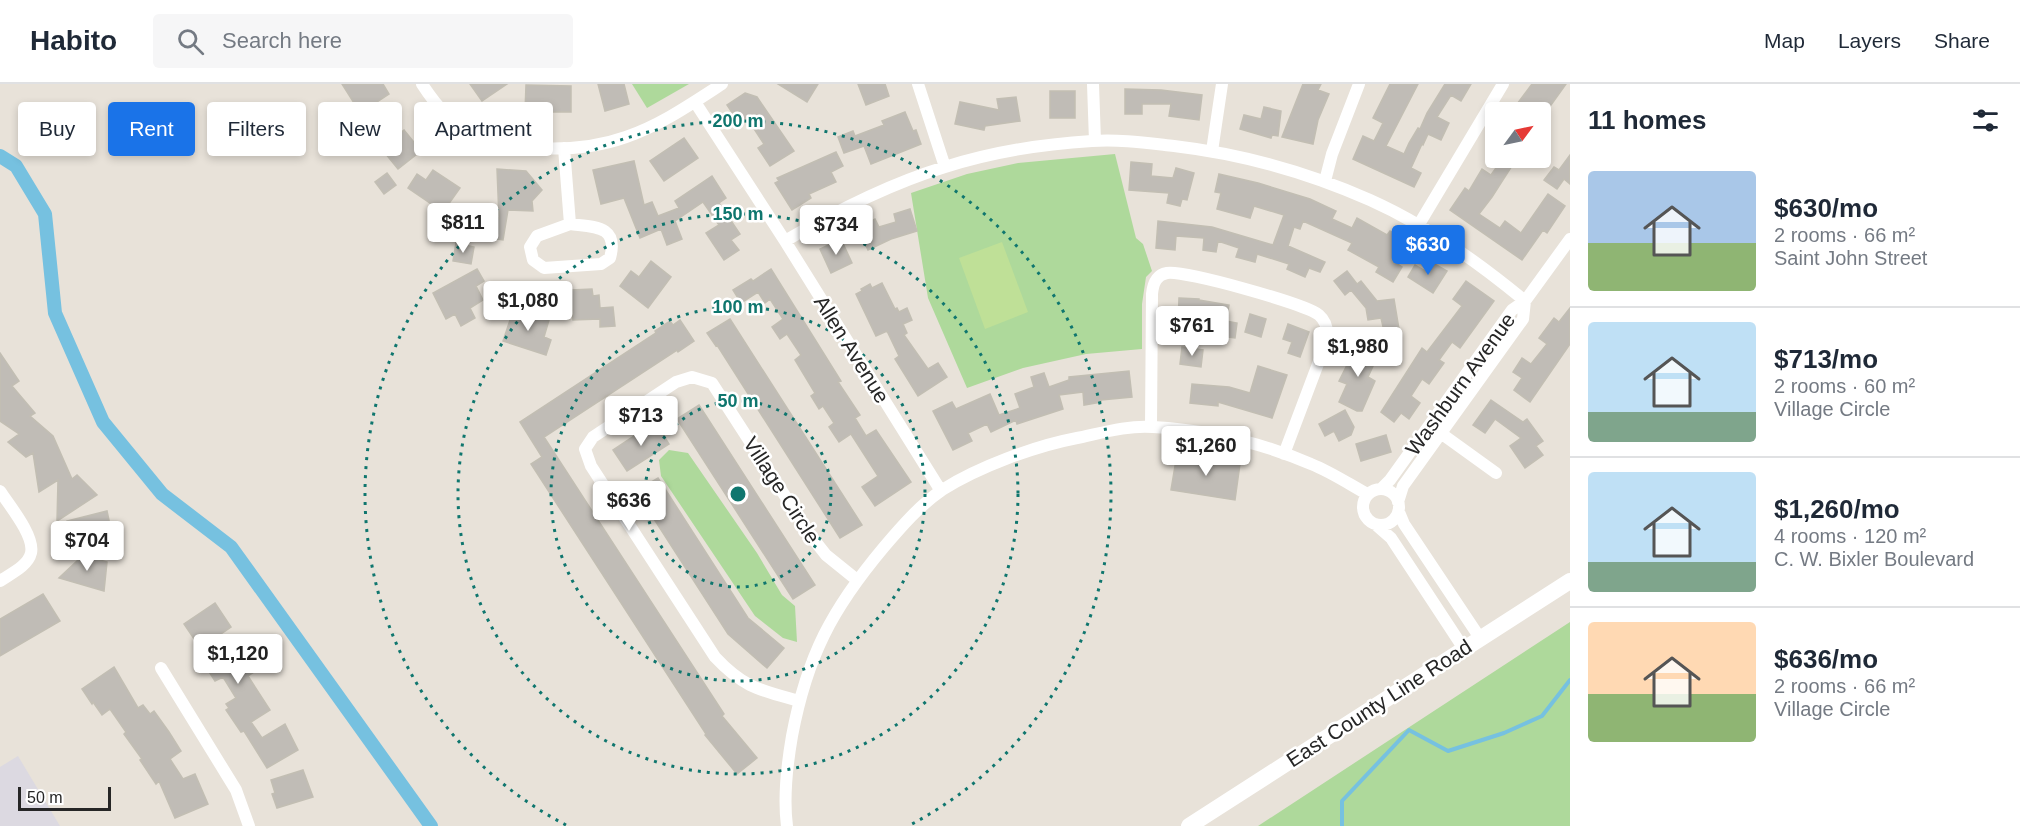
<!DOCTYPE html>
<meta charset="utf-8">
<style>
:root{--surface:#fff;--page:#f6f6f7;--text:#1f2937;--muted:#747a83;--line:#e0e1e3;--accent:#1a73e8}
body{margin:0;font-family:Helvetica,sans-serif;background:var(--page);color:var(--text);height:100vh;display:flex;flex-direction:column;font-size:22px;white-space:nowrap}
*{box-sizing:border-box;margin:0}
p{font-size:20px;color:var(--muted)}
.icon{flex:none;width:33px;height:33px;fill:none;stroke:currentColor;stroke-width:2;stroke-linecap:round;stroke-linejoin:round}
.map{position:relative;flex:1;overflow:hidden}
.side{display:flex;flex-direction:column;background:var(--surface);width:450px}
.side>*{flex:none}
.hud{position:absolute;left:18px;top:18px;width:570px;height:54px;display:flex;gap:12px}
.needle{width:39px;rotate:57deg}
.buttons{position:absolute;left:1485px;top:18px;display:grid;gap:12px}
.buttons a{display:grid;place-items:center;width:66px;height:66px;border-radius:6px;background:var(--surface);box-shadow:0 3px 9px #0003;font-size:30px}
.scale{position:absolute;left:18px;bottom:15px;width:93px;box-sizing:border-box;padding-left:6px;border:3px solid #262626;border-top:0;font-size:16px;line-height:21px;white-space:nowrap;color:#262626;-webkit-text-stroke:4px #fff;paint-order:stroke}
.price{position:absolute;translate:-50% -51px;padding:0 14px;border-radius:6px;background:#fff;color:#222;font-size:20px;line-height:39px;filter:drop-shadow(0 2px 3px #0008)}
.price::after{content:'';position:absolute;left:50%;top:36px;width:18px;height:14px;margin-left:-9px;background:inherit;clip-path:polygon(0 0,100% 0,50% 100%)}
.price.active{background:var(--accent);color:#fff}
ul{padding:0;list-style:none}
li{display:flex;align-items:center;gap:18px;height:150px;padding:0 18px}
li+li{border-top:2px solid var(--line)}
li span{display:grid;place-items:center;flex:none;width:168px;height:120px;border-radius:6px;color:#555}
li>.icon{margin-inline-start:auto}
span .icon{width:72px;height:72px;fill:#fffc;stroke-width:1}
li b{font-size:26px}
h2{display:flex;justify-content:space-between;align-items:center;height:72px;padding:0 18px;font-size:26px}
.tag{padding:0 21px;border-radius:6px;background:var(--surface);box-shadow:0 3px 9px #0003;font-size:21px;line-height:54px}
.tag.active{background:var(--accent);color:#fff}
header{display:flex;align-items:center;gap:36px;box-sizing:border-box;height:84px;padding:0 30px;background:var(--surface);border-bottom:2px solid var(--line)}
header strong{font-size:28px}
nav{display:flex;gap:33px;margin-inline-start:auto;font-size:21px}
.search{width:420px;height:54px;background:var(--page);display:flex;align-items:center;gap:15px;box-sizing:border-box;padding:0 21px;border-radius:6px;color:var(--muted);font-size:22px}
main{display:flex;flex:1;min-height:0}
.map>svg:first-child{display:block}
.industrial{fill:#dcd9e1}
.green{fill:#aed99b}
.pitch{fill:#bfe097}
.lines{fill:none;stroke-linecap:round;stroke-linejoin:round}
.stream{stroke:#76c1e0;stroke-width:4}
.canal{stroke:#76c1e0;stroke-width:14}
.building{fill:#c0bcb6;stroke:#c2beb3;stroke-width:1.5}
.minor{stroke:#fff;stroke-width:12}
.secondary{stroke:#fff;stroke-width:16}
.ring{fill:none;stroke:#0f766e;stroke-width:3;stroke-dasharray:3 6}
.labels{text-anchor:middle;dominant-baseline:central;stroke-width:5;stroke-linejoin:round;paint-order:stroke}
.street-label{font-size:21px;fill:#262626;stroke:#fff}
.centre{fill:#0f766e;stroke:#fff;stroke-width:3}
.ring-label{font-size:18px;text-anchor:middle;font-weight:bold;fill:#0f766e;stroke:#fff;stroke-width:5;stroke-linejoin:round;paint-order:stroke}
</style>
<header>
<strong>Habito</strong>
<div class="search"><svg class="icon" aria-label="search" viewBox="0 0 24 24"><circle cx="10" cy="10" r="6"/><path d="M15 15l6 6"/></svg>Search here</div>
<nav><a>Map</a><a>Layers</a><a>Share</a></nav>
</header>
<main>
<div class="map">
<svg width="1570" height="742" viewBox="0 0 1570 742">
<rect width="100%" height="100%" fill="#e8e2d9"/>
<!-- industrial -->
<path class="industrial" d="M18,672L60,742H0V683Z"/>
<!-- green -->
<path class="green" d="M632,0H689L647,24Z
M1115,70L1136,154L1143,160L1152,187L1146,193L1142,220V265L1086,270L1023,284L967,304L928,214L911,109L967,90L1018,79Z
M669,366L688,369L757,469L782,511L795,522L797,558L783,554L755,532L661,392L659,376Z
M1570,538V742H1258Z"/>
<!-- pitch -->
<path class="pitch" d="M1002,158L1028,228L985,245L959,174Z"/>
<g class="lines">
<!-- stream -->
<path class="stream" d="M1342,742V717L1409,646L1448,667L1504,649L1542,632L1570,596"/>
<!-- canal -->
<path class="canal" d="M0,72L16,82L45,130L55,229L103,338L162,410L231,463L431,742"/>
</g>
<!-- building -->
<path class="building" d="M342,0H383L389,10L371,22L381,37L352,56L343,42L361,30Z
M470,0H507L482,17Z
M598,0H624L629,20L605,27Z
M778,0H818L807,18Z
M858,0H885L889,12L866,21Z
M1303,0H1321L1318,6L1329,10L1318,36L1313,60L1282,53Z
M1390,0H1418L1386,62L1404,70L1409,59L1418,44L1420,45L1427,29L1445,0H1471L1461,17L1451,11L1437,33L1449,39L1441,56L1428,50L1423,61L1422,60L1411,84L1421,89L1414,103L1353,75L1363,52L1374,57L1383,39L1373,34Z
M1532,0H1566L1546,28H1528L1517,20Z
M526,1L571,2V28H525Z
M1125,5L1161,6L1202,11L1199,36L1169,32L1171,20H1142V30H1125Z
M1050,7H1075V34H1050Z
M745,9L757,13L794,67L770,82L758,64L764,60L747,34L739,39L727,21Z
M1016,13L1020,37L985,42L984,46L955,40L960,18L999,26L997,15Z
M1264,23L1281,27L1278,52L1272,51L1271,54L1240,45L1244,31L1261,35Z
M905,28L913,47L916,46L921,60L871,80L864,62L844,69L838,53L853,47L855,52L884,41L882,37Z
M404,46L421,67L398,85L381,64Z
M684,54L698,74L664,97L650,77Z
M836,68L843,82L831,88L836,98L809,110L811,114L792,126L775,99L779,97L777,94Z
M1570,71V100L1564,95L1557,105L1544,96L1554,83L1559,86Z
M1503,74H1517L1492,113L1479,130L1500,144L1505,137L1521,149L1548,110L1565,122L1547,149L1543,146L1522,176L1450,126L1465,104L1469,107L1482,85L1491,91Z
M634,77L644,121L652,118L658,132L679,124L675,117L712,92L726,114L719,119L740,150L731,156L739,166L724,176L706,149L719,141L703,118L675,137L682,155L667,161L661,145L640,154L624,114L601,120L593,86Z
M1131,78L1152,80L1151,92L1173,94L1176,84L1194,89L1187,116L1182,115L1180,122L1167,119L1169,109L1129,106Z
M497,85L526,87L542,106L532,117L533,127L508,126L503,156L476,152L479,130L499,134Z
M433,86L460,104L443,128L408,104L417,90L426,96Z
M387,89L396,101L384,110L375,98Z
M1219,90L1258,99L1310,115L1336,127L1332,135L1352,144L1357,134L1387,151L1390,147L1405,156L1393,177L1402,183L1393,198L1376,188L1379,183L1348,166L1352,159L1303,137L1300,145L1294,143L1288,162L1325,178L1320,188L1309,184L1305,193L1287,185L1289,180L1257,170L1255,178L1236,173L1239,164L1218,157L1216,168L1203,166L1204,154L1176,152L1175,166L1156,164L1158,137L1212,143L1273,161L1284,131L1254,122L1250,134L1217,125L1221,109L1215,108Z
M910,125L917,147L891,155L868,166L858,144L875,135L879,143L896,138L894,130Z
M841,155L852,179L831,189L820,165Z
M456,159L474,163L471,180L453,177Z
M651,177L671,193L648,224L620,202L631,187L639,193Z
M1431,178L1447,187L1433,209L1408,193L1415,181L1425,187Z
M477,185L484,197L476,202L483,216L470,224L475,234L461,242L455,230L446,235L433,209Z
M771,185L841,297L838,298L860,331L855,334L866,352L876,346L911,398L875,422L862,403L878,392L851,350L839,358L829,343L834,339L823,322L819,325L811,312L815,309L795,276L801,271L787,250L780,255L772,243L783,235L770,215L765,219L758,208L741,219L733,206L751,195L753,197Z
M1347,187L1357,200L1361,197L1377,217L1394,215L1399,245L1384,247L1381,234L1368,236L1366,224L1351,206L1345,211L1334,197Z
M1466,197L1494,217L1460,264L1452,258L1439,276L1444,279L1429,300L1422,295L1411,312L1420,319L1409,335L1401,329L1394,338L1381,328L1422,264L1427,268L1462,222L1453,215Z
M882,199L895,225L897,224L899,228L907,224L912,236L903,240L907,249L904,251L928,285L938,279L947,293L918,312L895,275L899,272L887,247L876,252L856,210L862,207L861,205L870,200L872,204Z
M592,205L593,212L599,211L600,224L613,223L615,242L600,243V235L573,236L571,206Z
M1179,214L1199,215V216L1229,221L1226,237L1237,239L1235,254L1205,250L1206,241L1178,240Z
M514,224L549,236L544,253L551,256L546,271L503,257Z
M1570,224V260L1530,318L1514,306L1522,294L1513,288L1522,274L1531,280L1547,260L1539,254L1554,234L1559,238Z
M1250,230L1266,235L1261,253L1245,248Z
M730,235L862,441L840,454L717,261L716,262L707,249Z
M680,236L694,257L678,268L677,266L544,353L724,630L722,632L757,674L737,690L705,651L706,650L531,380L542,373L520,338L656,249L655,247L670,237L673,241Z
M1288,240L1309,248L1300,273L1288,269L1292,258L1283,255Z
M1358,259L1379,269L1368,293L1375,297L1362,327H1357L1339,318L1347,300L1339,297Z
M1182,263L1203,266L1201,283L1180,280Z
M0,269L19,297L12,302L35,329L30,332L53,352L72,395L77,391L97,411L57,437L58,396L39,408L33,369L26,373L8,358L19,350L0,337Z
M1258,282L1287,291L1272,334L1218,318V322L1190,319L1192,300L1229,303L1250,309Z
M1129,287L1132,313L1101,316V318L1084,321L1083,308L1059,311L1063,325L1017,340L1016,336L991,348L987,340L968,349L972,357L953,366L933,327L952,318L956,325L990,310L999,331L1020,324L1015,310L1034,303L1031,293L1044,289L1049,303L1069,296V293Z
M1491,316L1523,338L1527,335L1543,357L1536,362L1543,371L1525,384L1510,362L1521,354L1495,335L1485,349L1473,341Z
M699,321L815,501L793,515L677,335Z
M1345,326L1354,343L1351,351L1339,357L1334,347L1325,352L1319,340Z
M655,338L669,360L627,387L613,366Z
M1386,351L1391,368L1361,377L1356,360Z
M1177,370L1240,380L1235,416L1171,406Z
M658,394L748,534L784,564L767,584L728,550L636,407Z
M107,427L113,455L75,464L67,437Z
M76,469L107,478L104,507L59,494L78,476Z
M43,510L60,537L0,572V535Z
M215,519L231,543L221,550L232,569L238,565L254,588L248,592L270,626L251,638L262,654L285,640L298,666L267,684L244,647L241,648L226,626L229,624L226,620L236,614L223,593L215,597L204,580L209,577L184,540Z
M114,583L138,624L143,621L150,630L154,627L169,648L181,667L170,675L183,695L195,690L208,720L175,734L159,697L156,700L140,676L142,675L124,650L126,648L110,625L102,631L93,618L92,620L82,605Z
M303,686L313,713L277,724L272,710L275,709L271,696Z"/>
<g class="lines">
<!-- minor -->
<path class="minor" d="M422,0C433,17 448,36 466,46C508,70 581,69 626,53C661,41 691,20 722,0
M918,0L945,83
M1093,0L1095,57
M695,18L785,157L941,407
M564,64L570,140L537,152L530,163L533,176L544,184L601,180L610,174C619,141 594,143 570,140
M1212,67L1222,0
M1325,97L1332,70L1359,0
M1418,142L1503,0
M785,157C836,127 889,100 945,83C992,68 1043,60 1092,57C1119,55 1147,59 1174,62C1242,70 1307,88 1370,116C1426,141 1478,178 1525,217
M1151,342L1152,210C1153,200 1156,191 1167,189C1184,186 1306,220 1319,231C1326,237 1328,247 1327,256L1284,370
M1435,345L1496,389
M1382,404L1390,396L1512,226L1525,217L1570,155
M1363 423a18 18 0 1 1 36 0a18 18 0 1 1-36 0Z
M0,407C9,421 35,452 31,469C28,482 10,490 0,497
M1398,418L1403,402L1523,235L1525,217
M1399,428L1404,440L1480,554
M1375,440L1391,454L1464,565
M161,584L236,706L249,742
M799,617C760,606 744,604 715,573L591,382L585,365L593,353L676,298L692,293L712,299L811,452L826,471L857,496
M787,742C783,712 787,681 792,652C807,572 832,525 884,463C901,443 920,421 942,406C978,383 1035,362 1077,354C1101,349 1128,341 1153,343C1206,346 1262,359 1311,380C1331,388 1349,400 1367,410"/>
<!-- secondary -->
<path class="secondary" d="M1189,742L1570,497"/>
</g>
<!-- distance rings -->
<g class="ring">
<circle cx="738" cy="410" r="93"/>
<circle cx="738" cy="410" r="187"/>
<circle cx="738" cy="410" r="280"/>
<path d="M566 741A373 373 0 1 1 910 741"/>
</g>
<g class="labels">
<!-- street labels -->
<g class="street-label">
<text transform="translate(852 265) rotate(58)">Allen Avenue</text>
<text transform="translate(1460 300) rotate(-54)">Washburn Avenue</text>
<text transform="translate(782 406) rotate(57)">Village Circle</text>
<text transform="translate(1379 619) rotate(-33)">East County Line Road</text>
</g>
</g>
<circle cx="738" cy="410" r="9" class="centre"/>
<g class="ring-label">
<text x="738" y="43">200 m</text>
<text x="738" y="136">150 m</text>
<text x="738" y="229">100 m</text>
<text x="738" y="323">50 m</text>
</g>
</svg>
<div class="buttons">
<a><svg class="needle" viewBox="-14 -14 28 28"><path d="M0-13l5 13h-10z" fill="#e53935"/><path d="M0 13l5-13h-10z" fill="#747a83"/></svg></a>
</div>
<div class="scale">50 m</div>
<b class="price" style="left:463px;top:170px">$811</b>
<b class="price" style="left:836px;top:172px">$734</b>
<b class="price active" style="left:1428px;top:192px">$630</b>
<b class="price" style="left:528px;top:248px">$1,080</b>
<b class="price" style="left:1192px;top:273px">$761</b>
<b class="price" style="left:1358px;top:294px">$1,980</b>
<b class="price" style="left:641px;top:363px">$713</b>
<b class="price" style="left:1206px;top:393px">$1,260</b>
<b class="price" style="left:629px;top:448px">$636</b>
<b class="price" style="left:87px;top:488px">$704</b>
<b class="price" style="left:238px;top:601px">$1,120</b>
<div class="hud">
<a class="tag">Buy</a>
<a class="tag active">Rent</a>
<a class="tag">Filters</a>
<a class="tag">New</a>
<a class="tag">Apartment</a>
</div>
</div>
<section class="side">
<h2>11 homes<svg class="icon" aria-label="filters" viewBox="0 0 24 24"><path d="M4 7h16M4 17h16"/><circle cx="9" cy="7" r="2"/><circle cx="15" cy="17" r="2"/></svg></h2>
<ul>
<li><span style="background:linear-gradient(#a9c7e8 60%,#8fb573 0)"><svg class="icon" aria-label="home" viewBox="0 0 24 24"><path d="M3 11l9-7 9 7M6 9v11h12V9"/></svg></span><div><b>$630/mo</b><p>2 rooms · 66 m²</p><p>Saint John Street</p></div></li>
<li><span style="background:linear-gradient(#bfe0f5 75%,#7fa58c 0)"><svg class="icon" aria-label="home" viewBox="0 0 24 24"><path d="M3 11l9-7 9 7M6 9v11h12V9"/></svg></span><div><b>$713/mo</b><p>2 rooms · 60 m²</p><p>Village Circle</p></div></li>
<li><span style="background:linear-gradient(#bfe0f5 75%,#7fa58c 0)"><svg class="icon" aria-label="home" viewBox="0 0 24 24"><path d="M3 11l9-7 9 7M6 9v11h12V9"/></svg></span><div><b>$1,260/mo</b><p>4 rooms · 120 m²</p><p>C. W. Bixler Boulevard</p></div></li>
<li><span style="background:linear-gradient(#ffd9b3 60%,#8fb573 0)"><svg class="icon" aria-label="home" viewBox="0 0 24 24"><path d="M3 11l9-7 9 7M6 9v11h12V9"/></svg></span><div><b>$636/mo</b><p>2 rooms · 66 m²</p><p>Village Circle</p></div></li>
</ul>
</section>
</main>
